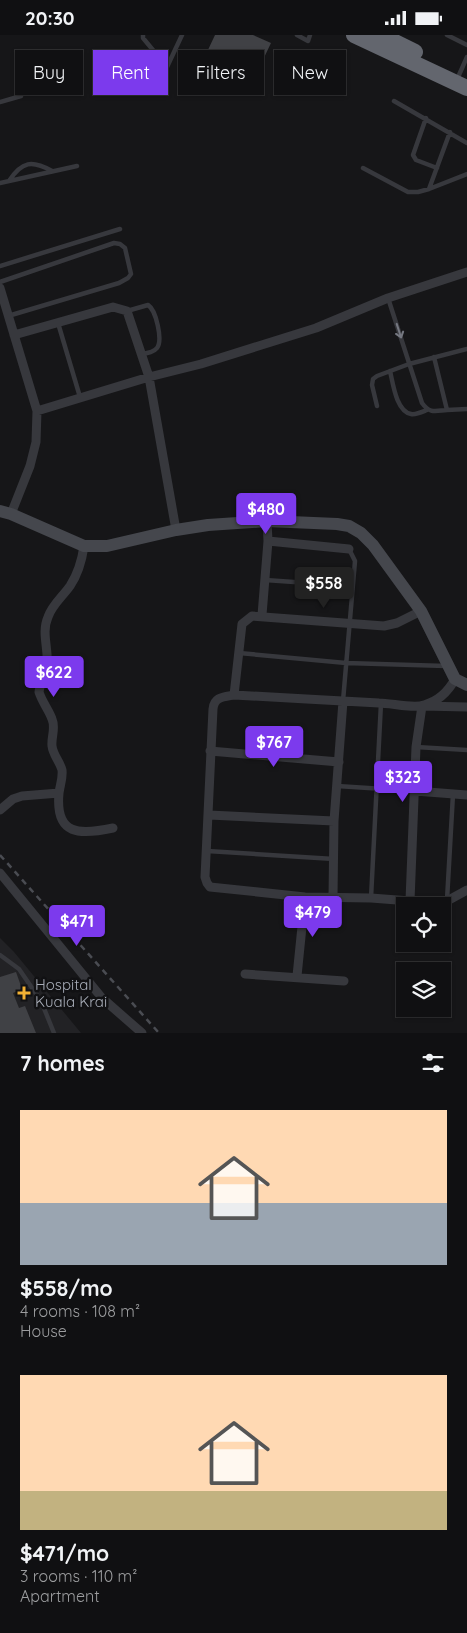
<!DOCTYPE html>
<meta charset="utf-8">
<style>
:root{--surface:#101012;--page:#19191b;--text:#f1f3f6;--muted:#9c9d9f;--line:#303032;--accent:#7c3aed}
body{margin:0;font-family:Quicksand,sans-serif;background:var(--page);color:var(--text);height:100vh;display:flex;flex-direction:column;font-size:19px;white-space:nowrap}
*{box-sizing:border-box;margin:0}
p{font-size:16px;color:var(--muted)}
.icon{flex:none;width:28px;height:28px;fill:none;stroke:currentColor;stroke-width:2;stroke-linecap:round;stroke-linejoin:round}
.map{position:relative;height:998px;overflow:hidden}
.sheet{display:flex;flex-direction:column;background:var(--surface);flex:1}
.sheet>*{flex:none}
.top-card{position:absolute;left:15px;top:15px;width:438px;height:45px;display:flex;gap:10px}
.controls{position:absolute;left:396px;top:862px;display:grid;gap:10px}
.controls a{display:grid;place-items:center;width:55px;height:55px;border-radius:0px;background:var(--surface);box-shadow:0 1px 4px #0004,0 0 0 1px var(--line);font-size:25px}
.price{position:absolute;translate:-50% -42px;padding:0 11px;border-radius:5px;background:var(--accent);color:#fff;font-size:16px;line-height:32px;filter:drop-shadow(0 1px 2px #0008)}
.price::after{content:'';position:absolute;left:50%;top:30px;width:15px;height:11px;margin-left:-8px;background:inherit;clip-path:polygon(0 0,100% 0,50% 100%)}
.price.active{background:#222;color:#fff}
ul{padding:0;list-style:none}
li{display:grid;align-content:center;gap:10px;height:265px;padding:0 20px}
li span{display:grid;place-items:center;height:155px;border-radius:0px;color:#555}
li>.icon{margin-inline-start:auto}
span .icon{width:90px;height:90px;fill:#fffc;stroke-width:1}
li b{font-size:21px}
h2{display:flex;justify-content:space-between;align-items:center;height:60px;padding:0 20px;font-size:21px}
.chip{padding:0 18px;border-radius:0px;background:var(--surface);box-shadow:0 1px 4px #0004,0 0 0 1px var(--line);font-size:18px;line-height:45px}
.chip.active{background:var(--accent);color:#fff}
.status{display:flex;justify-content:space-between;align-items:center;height:35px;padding:0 25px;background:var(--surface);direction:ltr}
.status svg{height:14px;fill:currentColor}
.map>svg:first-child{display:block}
.built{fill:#222225}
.building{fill:#404145}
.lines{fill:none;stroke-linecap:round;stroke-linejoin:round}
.lane{stroke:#37383d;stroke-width:4.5}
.street{stroke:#37383d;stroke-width:9}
.secondary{stroke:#45474d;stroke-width:12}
.highway{stroke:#63666e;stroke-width:16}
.rail{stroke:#4a4c52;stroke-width:2.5;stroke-dasharray:6 5;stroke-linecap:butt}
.oneway{stroke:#757881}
.poi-dot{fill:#f2b134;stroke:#111113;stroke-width:2}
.labels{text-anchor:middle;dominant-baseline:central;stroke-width:5;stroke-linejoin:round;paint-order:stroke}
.poi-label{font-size:15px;fill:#a8adb8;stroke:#111113;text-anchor:start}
</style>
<div class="status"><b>20:30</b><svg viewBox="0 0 49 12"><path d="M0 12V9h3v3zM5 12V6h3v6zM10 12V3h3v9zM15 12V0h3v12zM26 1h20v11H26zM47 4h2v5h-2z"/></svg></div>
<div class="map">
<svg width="467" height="998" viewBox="0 0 467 998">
<rect width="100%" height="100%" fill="#161618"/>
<!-- built -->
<path class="built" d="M0,903L14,917L81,998H0Z"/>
<!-- building -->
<path class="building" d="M215,0H253L271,8L261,29L253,25L240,53L199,34Z
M16,937L22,954L13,958L19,973L25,971L36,998H0V942Z"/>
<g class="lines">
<!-- lane -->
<path class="lane" d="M143,0V3L167,32L182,0
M297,0L308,6L310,0
M447,0L467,10
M459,40L467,22
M394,66L467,108
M0,67L21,61
M426,83L413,120L416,125L437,133
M363,133L408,157H418L429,154L467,139
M9,146C22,126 32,125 52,136
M0,148L77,131
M429,154L450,97
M0,231L120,194
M0,247L114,208L120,209L125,213L131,239L128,243L119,248L8,281
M388,263L422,368C430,379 435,376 447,375
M127,276L148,270C156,275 163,305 157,313C154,317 148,318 142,319
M58,288L80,362
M434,322L447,375L467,374
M390,336C393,348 396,376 411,379C416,380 422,377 427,375
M377,371L372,350L373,344L377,341L409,329L467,314
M265,545L352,551
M239,618L346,628L446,631
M343,666L355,526L349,514
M416,712L467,715
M337,751L415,756
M207,816L334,824
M371,863L381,668
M447,865L453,759
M0,920L19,934L41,966L54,998"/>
<!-- street -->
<path class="street" d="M0,253L37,376L36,407L30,431L11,479
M14,300L113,272L127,276L149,342L176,495
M37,376L149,342L201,329L316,293L388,263L467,237
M268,506L349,514
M84,511C82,525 78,539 70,551C63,561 52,570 48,582C41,598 49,614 47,631C46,640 40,648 39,657C42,667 49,675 52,684C56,693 51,702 52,711C53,720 60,727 62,735C63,743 60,750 59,758C55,801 80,800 113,793
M421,576L397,588L384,591L252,581L242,589L234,660C282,663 331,665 379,668C391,668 414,674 424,670C439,666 448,657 455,644
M262,580L268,506L267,486
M234,660C223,662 214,662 213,674L205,842L207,848L210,852L305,862L371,863L410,866H447L467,855
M210,716L339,727
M415,756L467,760
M0,775L13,764L22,761L59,758
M209,780L334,786
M0,838L102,963L142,998
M333,862L334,786L343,666
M410,866L416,712L422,671L467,672
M245,939L344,946
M297,941L305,862"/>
<!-- secondary -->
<path class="secondary" d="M0,476L11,479L84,511H107L176,495L208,490L267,486L337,489L349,491L361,498L373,510L421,576L455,644L467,650"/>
<!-- highway -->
<path class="highway" d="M354,0L467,53
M381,0L415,17"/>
<!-- rail -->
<path class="rail" d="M0,820L159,998"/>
</g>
<!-- one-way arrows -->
<defs><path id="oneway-shaft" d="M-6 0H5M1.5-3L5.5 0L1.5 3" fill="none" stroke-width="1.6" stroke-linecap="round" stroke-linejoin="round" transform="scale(1.25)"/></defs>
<use class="oneway" href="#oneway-shaft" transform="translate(399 296) rotate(72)"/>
<!-- markers -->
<path class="poi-dot" d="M21.5 950.5h5v5h5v5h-5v5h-5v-5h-5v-5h5z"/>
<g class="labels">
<!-- poi labels -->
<g class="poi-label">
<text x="35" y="949">Hospital<tspan x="35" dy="17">Kuala Krai</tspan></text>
</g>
</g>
</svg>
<div class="controls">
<a><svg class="icon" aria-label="locate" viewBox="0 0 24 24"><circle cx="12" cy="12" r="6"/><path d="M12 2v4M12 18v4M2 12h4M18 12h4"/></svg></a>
<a><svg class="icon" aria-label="layers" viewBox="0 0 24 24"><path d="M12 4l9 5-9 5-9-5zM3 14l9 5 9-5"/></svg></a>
</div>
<b class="price" style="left:266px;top:500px">$480</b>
<b class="price active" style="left:324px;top:574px">$558</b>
<b class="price" style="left:54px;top:663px">$622</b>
<b class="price" style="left:274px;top:733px">$767</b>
<b class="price" style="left:403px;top:768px">$323</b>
<b class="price" style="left:313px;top:903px">$479</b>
<b class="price" style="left:77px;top:912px">$471</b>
<div class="top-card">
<a class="chip">Buy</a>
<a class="chip active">Rent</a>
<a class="chip">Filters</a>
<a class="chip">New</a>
</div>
</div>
<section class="sheet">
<h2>7 homes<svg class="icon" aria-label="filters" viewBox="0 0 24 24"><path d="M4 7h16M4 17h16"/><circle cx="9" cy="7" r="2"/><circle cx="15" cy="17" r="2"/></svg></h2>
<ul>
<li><span style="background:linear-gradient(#ffd9b3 60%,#9aa5b1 0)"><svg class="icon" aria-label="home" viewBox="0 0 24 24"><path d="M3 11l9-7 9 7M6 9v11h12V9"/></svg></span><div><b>$558/mo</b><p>4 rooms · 108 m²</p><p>House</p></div></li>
<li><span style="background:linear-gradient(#ffd9b3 75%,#c2b280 0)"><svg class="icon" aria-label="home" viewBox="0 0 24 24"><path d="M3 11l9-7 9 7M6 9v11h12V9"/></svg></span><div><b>$471/mo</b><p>3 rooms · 110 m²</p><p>Apartment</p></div></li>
</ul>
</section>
